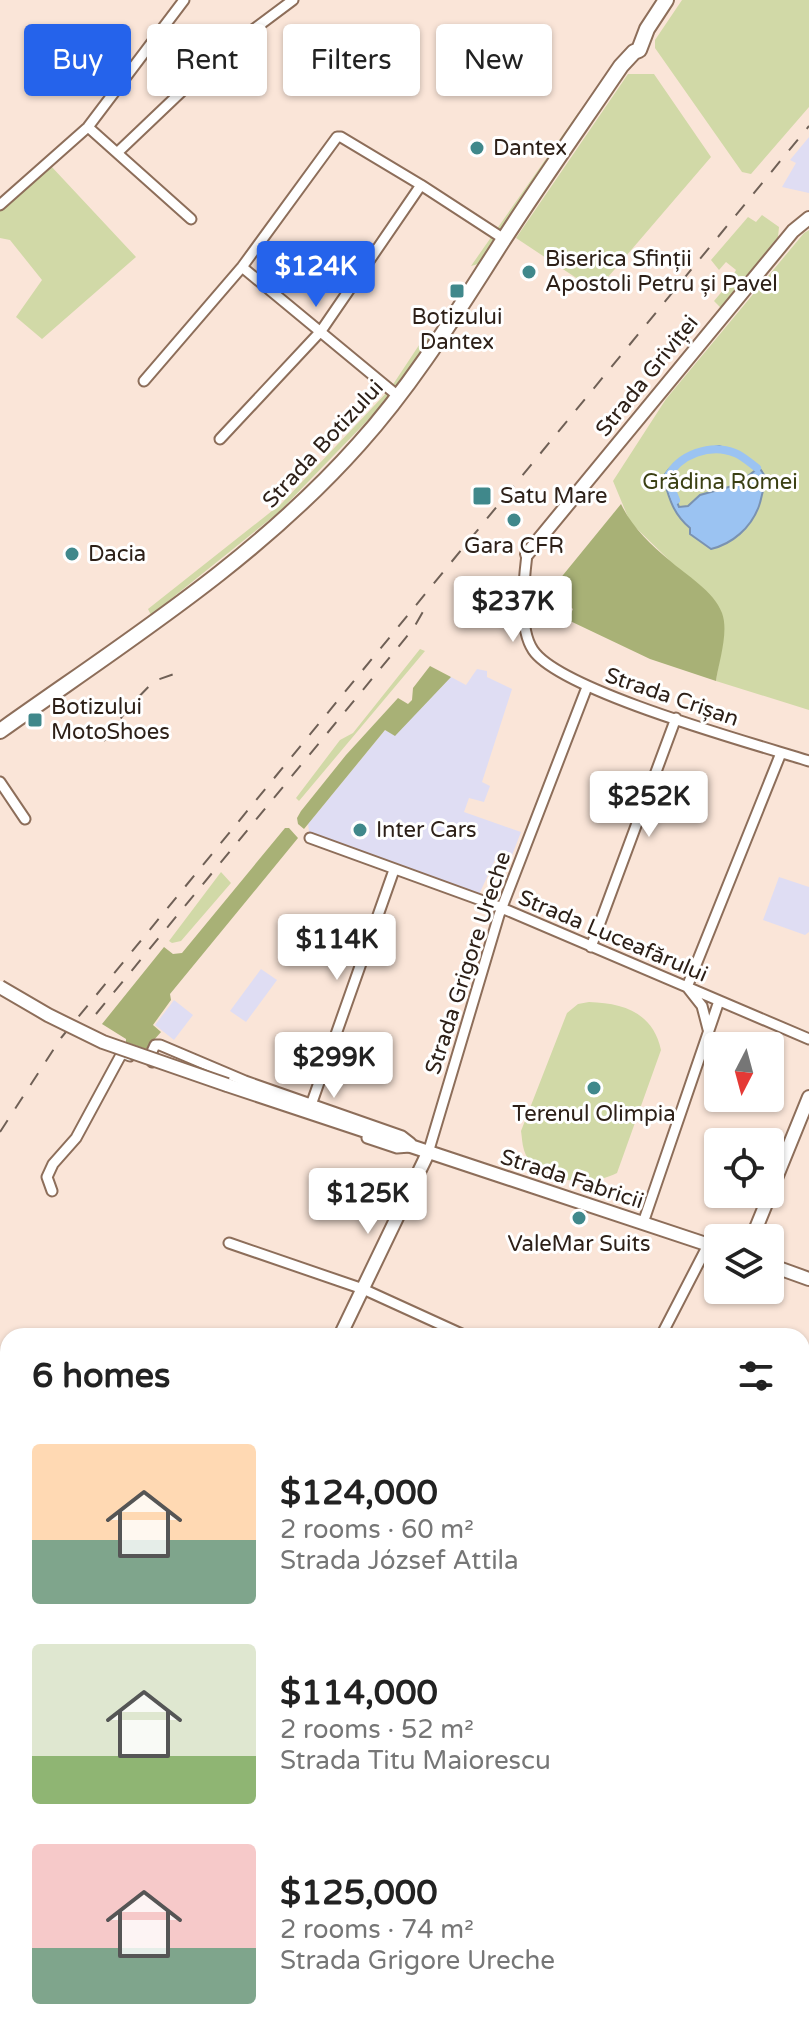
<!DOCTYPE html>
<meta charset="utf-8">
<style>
:root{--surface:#fff;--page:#f2f2f2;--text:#222;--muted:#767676;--accent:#2563eb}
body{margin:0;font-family:"Varela Round",sans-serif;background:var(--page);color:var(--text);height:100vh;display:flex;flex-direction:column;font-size:30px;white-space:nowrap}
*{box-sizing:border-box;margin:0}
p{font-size:26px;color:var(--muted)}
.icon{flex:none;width:44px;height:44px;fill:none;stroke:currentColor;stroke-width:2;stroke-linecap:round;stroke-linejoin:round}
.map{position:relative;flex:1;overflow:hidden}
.panel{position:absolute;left:0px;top:1328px;width:810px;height:712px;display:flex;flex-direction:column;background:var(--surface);border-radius:24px 24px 0 0;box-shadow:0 2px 6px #0004}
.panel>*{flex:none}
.top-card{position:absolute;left:24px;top:24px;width:762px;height:72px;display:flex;gap:16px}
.needle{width:52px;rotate:186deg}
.tools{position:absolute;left:704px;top:1032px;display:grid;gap:16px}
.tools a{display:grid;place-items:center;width:80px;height:80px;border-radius:8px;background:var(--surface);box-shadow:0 2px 6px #0004;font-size:40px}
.price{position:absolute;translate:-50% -68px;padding:0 18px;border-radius:8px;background:#fff;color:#222;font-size:26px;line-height:52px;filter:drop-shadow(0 2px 4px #0008)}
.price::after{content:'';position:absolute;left:50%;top:48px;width:24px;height:18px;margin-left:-12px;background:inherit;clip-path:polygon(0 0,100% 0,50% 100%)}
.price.active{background:var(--accent);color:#fff}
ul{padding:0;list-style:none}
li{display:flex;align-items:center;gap:24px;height:200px;padding:0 32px}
li span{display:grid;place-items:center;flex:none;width:224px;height:160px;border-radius:8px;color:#555}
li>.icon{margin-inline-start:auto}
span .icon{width:96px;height:96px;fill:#fffc;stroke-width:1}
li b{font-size:34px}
h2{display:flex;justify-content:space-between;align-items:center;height:96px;padding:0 32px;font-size:34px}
.pill{padding:0 28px;border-radius:8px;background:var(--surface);box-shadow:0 2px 6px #0004;font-size:28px;line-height:72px}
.pill.active{background:var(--accent);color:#fff}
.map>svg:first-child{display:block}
.industrial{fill:#dfddf3}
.green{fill:#d1d9a7}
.forest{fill:#a8b176}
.water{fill:#9bc3f2;stroke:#7a92b1;stroke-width:2;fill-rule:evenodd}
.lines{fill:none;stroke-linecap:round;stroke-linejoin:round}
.canal{stroke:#9bc3f2;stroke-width:8}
.street-casing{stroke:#8d6e5a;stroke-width:13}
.secondary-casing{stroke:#8d6e5a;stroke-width:16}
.primary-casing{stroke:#8d6e5a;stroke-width:18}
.street{stroke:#fff;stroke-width:9}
.secondary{stroke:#fff;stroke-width:12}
.primary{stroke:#fff;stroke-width:14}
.rail{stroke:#6f6056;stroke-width:2;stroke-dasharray:14 14;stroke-linecap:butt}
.secondary-bridge-casing{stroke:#8d6e5a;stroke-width:16;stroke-linecap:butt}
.secondary-bridge{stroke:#fff;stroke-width:12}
.poi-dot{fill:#40888b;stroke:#fff;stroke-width:3}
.labels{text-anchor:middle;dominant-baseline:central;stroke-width:6;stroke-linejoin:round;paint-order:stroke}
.poi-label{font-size:22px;fill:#2d2018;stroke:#fff;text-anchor:start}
.street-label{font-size:22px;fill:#2d2018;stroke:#fff}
.park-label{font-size:22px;fill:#3b4013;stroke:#fff}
</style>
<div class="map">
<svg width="809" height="2040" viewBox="0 0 809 2040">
<rect width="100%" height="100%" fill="#fae5d8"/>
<!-- industrial -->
<path class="industrial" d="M809,137V193L782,187L796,163L790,160Z
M477,669L487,671V677L512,689L482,782L490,786L484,802L469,798L464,812L521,832L511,858L498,853L477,899L310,838L308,824L385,730L395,735L451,677L466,685Z
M779,877L809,887V932L805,935L763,920Z
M261,969L277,980L246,1022L230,1011Z
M174,1000L193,1015L174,1040L155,1025Z
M0,1794H8V2032H116L119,2040H0Z"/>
<!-- green -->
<path class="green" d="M682,0H809V107L751,174L742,172L655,48V40Z
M628,74H654L711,157L596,291L516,238Z
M578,113L583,116L478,264L471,266Z
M50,165L136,257L42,339L16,317L42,280L10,240L0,238V207Z
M762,215L779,227L778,237L721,308L714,301L729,283L736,270L726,262L719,270L711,260L748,217L756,222Z
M809,230V710L716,681L724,629L667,558L630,522L613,481L666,399L804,233Z
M429,330L434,334L394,393L279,512L151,615L148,609L282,503L390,389Z
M420,649L425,651L299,801L296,798L340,740L353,733Z
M221,872L231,883L181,941L172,943L169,941Z
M589,1002C624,1003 653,1013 661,1050L617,1173C591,1187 534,1184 524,1150C522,1144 522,1137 521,1131L567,1013L578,1004Z"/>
<!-- forest -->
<path class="forest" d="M621,504C632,527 650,544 669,560C686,575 714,591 722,613C729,632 719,661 716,681L650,659L568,620L573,609L550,591Z
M430,666L451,677L395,736L385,730L304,829L298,824L297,818L301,811L346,755L398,698L408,704L412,700L413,688Z
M285,828H289L298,838L170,994L171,1000L153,1025L161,1032L146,1049L126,1042V1039L102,1024L164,947L173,954L182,953Z"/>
<!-- water -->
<path class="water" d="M719,446C736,452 761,462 767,481C762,489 762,498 759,506C751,528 732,544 711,549L690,534V528C673,514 669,498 663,477C677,455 695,451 719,446ZM718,448L738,454L757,469L736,485L700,495L688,506L679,507L667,478C677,457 697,453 718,448Z"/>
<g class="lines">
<!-- canal -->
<path class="canal" d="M676,500L667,478C679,454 711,443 735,453C743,456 750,463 757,468"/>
<defs>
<path id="street" d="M88,127L191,219
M118,152L222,53L293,0
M0,205L88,127L184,0
M242,267L398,396
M144,381L242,267L337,137H341L421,185L504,239
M220,439L321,331L421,185
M527,554C524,580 518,628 533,650C560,691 755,744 809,761
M0,782L25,819
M310,838L497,906L809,1039
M591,947L676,718
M708,1029L702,1006L687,987L781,753
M152,1062L150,1056L155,1045H160L245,1081L402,1136L411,1143
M311,1105L394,870
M367,1138L397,1148L410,1147
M428,1153L499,915L587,687
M52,1191L47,1177L53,1164L76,1138L122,1053L130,1056
M643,1223L719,1001
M229,1243L363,1289L466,1336
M661,1336L708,1245
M802,1517L809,1521
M3,1658L8,1632
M802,1735L809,1739
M802,1801L809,1790
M607,2032L619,2040
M278,2040L282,2032
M654,2040L659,2032"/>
<path id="secondary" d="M527,554L793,231L809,218
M227,1085L718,1248
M770,1193L809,1097
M752,1238L770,1194
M770,1265L809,1279
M340,1336L428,1153
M802,1492L809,1480
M0,1659L8,1658
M0,1706L8,1727
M128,2032L131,2040
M463,2040L468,2032"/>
<path id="primary" d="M0,731C125,642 255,561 359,444C414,383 457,312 502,242C540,183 581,125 621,66L634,52L639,50L647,29L666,0"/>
</defs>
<!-- street casing -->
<use href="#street" class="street-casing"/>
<!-- secondary casing -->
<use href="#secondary" class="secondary-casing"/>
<!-- primary casing -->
<use href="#primary" class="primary-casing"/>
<!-- street -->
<use href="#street" class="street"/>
<!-- secondary -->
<use href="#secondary" class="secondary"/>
<!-- primary -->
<use href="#primary" class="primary"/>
<!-- rail -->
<path class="rail" d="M104,741L130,706L154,681L183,671
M96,1014L413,629L428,603
M0,1132L61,1038L809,126"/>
<defs>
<path id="secondary-bridge" d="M0,987L48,1015L103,1042L227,1085"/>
</defs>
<!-- secondary-bridge casing -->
<use href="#secondary-bridge" class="secondary-bridge-casing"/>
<!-- secondary-bridge -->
<use href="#secondary-bridge" class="secondary-bridge"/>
</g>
<!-- markers -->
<g class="poi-dot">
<circle cx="477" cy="148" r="8"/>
<circle cx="529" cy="272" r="8"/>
<rect x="449" y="283" width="16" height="16" rx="4"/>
<rect x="472" y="486" width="20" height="20" rx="4"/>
<circle cx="514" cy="520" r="8"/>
<circle cx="72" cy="554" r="8"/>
<rect x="27" y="712" width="16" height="16" rx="4"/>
<circle cx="360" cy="830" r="8"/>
<circle cx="594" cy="1088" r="8"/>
<circle cx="579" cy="1218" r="8"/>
</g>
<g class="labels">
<!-- poi labels -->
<g class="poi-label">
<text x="493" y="148">Dantex</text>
<text x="545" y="259">Biserica Sfinții<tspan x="545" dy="25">Apostoli Petru și Pavel</tspan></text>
<text x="457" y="317" text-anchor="middle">Botizului<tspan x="457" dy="25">Dantex</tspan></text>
<text x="500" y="496">Satu Mare</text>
<text x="514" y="546" text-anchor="middle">Gara CFR</text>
<text x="88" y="554">Dacia</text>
<text x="51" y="707">Botizului<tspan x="51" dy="25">MotoShoes</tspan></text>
<text x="376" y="830">Inter Cars</text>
<text x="594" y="1114" text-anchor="middle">Terenul Olimpia</text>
<text x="579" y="1244" text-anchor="middle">ValeMar Suits</text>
</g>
<!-- street labels -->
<g class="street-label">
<text transform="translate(647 376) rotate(-51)">Strada Griviței</text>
<text transform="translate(323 444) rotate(-47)">Strada Botizului</text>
<text transform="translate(672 697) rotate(19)">Strada Crișan</text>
<text transform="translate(613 936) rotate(23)">Strada Luceafărului</text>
<text transform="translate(468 963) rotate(-72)">Strada Grigore Ureche</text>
<text transform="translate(572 1179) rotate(18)">Strada Fabricii</text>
</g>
<!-- park labels -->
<g class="park-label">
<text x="720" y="482">Grădina Romei</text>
</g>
</g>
</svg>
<div class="tools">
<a><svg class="needle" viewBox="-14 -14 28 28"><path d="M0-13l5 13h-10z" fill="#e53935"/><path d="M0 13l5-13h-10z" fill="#767676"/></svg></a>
<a><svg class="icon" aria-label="locate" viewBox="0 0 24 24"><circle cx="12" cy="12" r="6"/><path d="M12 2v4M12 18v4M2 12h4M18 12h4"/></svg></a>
<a><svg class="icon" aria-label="layers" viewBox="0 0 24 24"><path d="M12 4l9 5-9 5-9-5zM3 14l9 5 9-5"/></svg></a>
</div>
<b class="price active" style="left:316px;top:309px">$124K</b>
<b class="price" style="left:513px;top:644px">$237K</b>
<b class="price" style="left:649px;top:839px">$252K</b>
<b class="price" style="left:337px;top:982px">$114K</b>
<b class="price" style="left:334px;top:1100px">$299K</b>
<b class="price" style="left:368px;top:1236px">$125K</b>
<div class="top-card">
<a class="pill active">Buy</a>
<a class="pill">Rent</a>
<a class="pill">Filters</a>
<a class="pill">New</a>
</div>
<section class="panel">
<h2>6 homes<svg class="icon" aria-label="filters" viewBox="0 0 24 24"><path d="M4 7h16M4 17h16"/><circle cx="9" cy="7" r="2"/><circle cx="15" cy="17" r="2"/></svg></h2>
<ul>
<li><span style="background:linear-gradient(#ffd9b3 60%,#7fa58c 0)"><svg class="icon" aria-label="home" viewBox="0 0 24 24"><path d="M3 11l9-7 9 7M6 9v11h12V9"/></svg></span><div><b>$124,000</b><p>2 rooms · 60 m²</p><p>Strada József Attila</p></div></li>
<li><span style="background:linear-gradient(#dfe7d0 70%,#8fb573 0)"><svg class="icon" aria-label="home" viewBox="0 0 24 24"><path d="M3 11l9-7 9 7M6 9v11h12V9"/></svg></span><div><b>$114,000</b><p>2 rooms · 52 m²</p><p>Strada Titu Maiorescu</p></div></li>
<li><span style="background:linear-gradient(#f6c9c9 65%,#7fa58c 0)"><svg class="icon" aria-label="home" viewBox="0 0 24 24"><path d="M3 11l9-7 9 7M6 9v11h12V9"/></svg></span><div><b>$125,000</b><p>2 rooms · 74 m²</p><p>Strada Grigore Ureche</p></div></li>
</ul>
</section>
</div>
